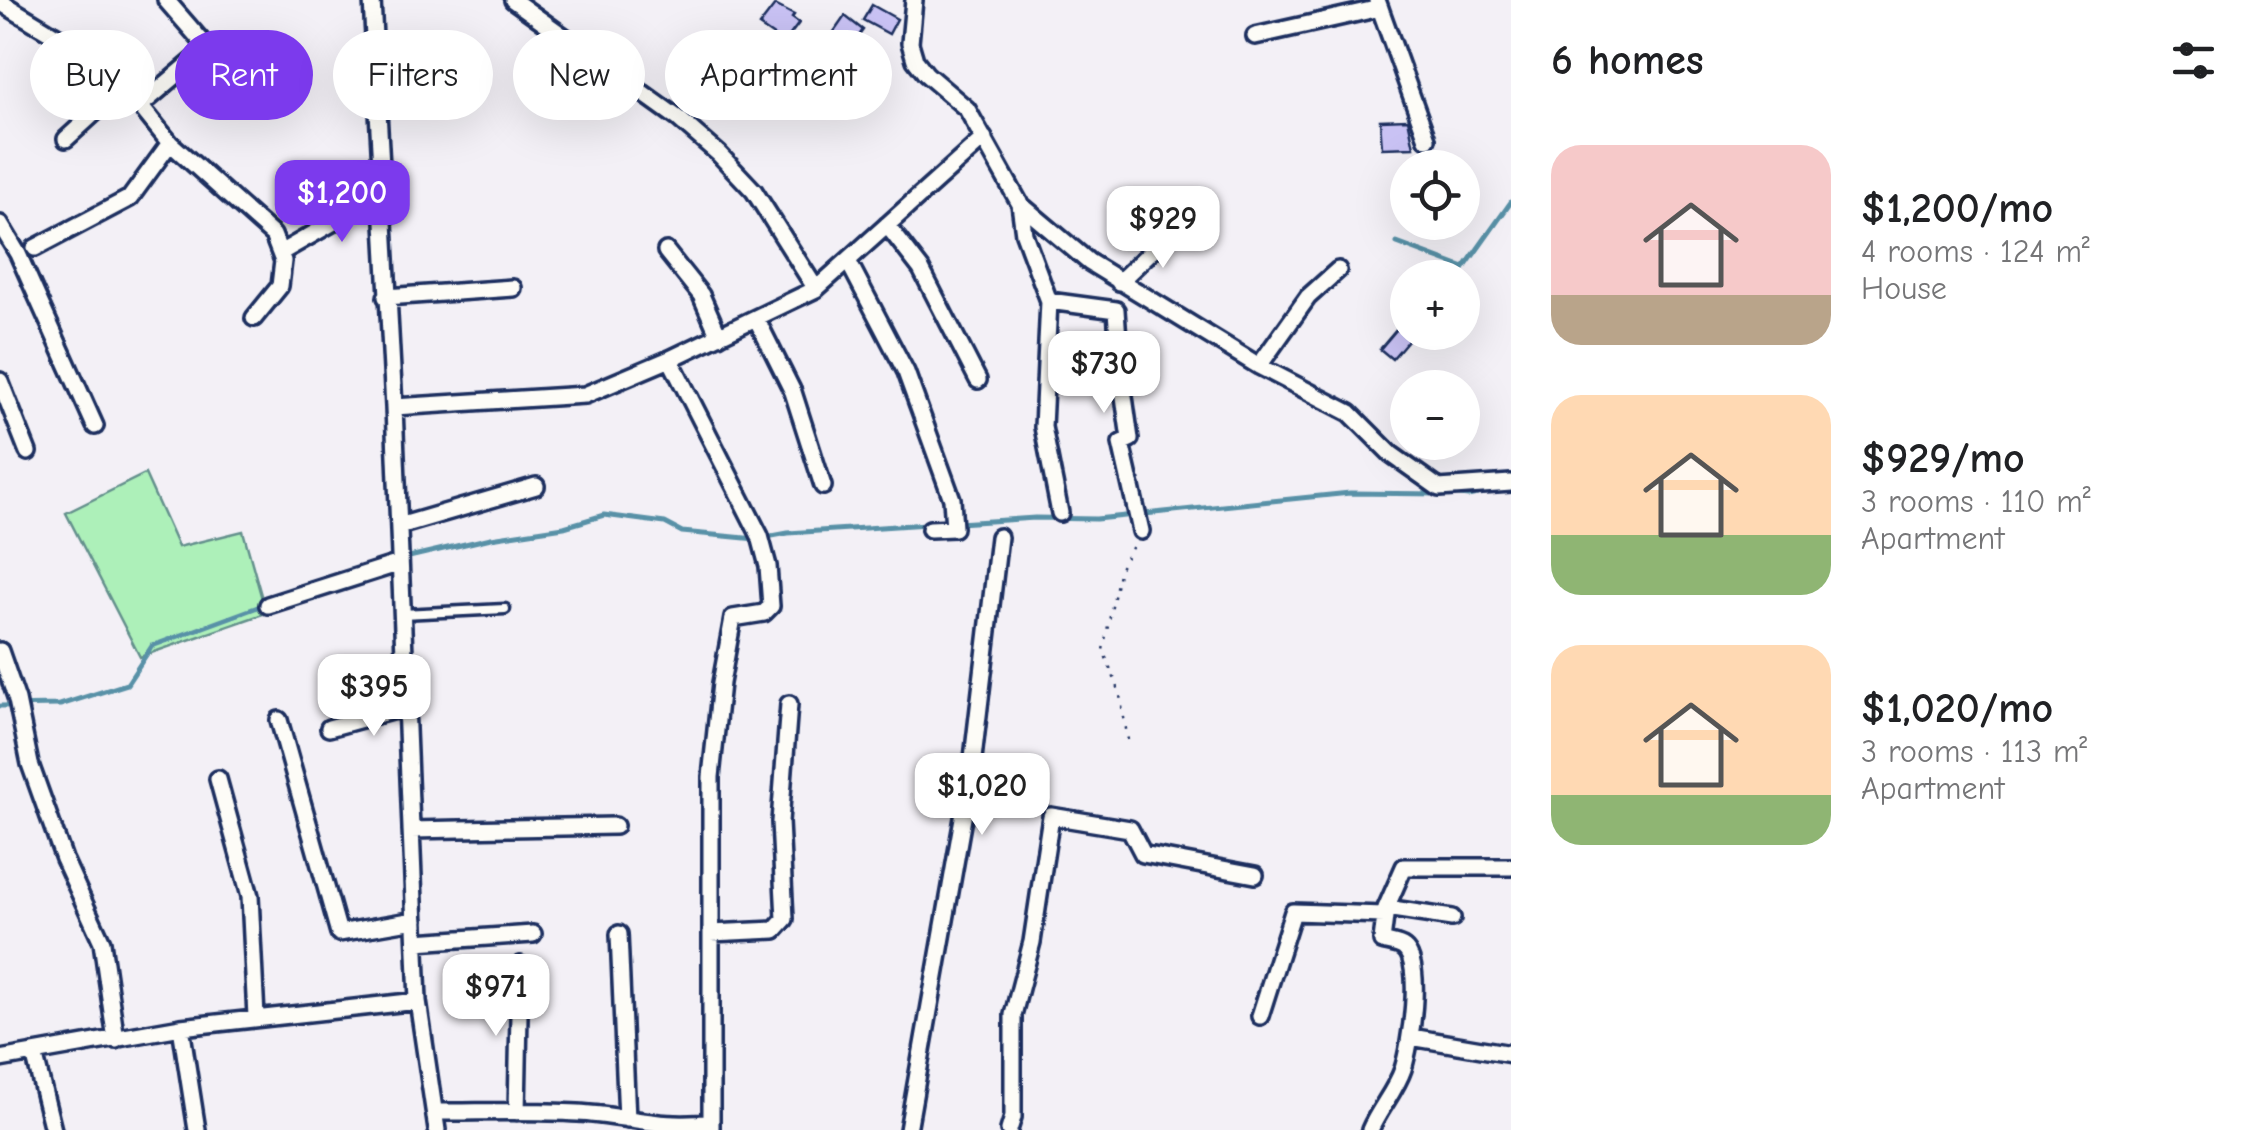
<!DOCTYPE html>
<meta charset="utf-8">
<style>
:root{--surface:#fff;--page:#f6f6f6;--text:#202124;--muted:#757577;--accent:#7c3aed}
body{margin:0;font-family:"Comic Neue",sans-serif;background:var(--page);color:var(--text);height:100vh;display:flex;flex-direction:column;font-size:38px;white-space:nowrap}
*{box-sizing:border-box;margin:0}
p{font-size:32px;color:var(--muted)}
.icon{flex:none;width:55px;height:55px;fill:none;stroke:currentColor;stroke-width:2;stroke-linecap:round;stroke-linejoin:round}
.map{position:relative;flex:1;overflow:hidden}
.sheet{display:flex;flex-direction:column;background:var(--surface);width:750px}
.sheet>*{flex:none}
.top-card{position:absolute;left:30px;top:30px;width:950px;height:90px;display:flex;gap:20px}
.fabs{position:absolute;left:1390px;top:150px;display:grid;gap:20px}
.fabs a{display:grid;place-items:center;width:90px;height:90px;border-radius:50%;background:var(--surface);box-shadow:0 10px 40px #0002;font-size:50px}
.price{position:absolute;translate:-50% -85px;padding:0 22px;border-radius:20px;background:#fff;color:#222;font-size:32px;line-height:65px;filter:drop-shadow(0 2px 5px #0008)}
.price::after{content:'';position:absolute;left:50%;top:60px;width:30px;height:22px;margin-left:-15px;background:inherit;clip-path:polygon(0 0,100% 0,50% 100%)}
.price.on{background:var(--accent);color:#fff}
ul{padding:0;list-style:none}
li{display:flex;align-items:center;gap:30px;height:250px;padding:0 40px}
li span{display:grid;place-items:center;flex:none;width:280px;height:200px;border-radius:30px;color:#555}
li>.icon{margin-inline-start:auto}
span .icon{width:120px;height:120px;fill:#fffc;stroke-width:1}
li b{font-size:42px}
h2{display:flex;justify-content:space-between;align-items:center;height:120px;padding:0 40px;font-size:42px}
.pill{padding:0 35px;border-radius:45px;background:var(--surface);box-shadow:0 10px 40px #0002;font-size:35px;line-height:90px}
.pill.on{background:var(--accent);color:#fff}
main{display:flex;flex:1;min-height:0}
.map>svg:first-child{display:block}
.green{fill:#adf0b9;stroke:#64908c;stroke-width:2.5}
.lines{fill:none;stroke-linecap:round;stroke-linejoin:round}
.stream{stroke:#5991a7;stroke-width:5}
.building{fill:#c9c2f4;stroke:#1b2f5e;stroke-width:2.5}
.lane-casing{stroke:#1b2f5e;stroke-width:15}
.street-casing{stroke:#1b2f5e;stroke-width:22}
.path{stroke:#1b2f5e;stroke-width:2.5;stroke-dasharray:2.5 8;stroke-linecap:butt}
.lane{stroke:#fdfcf7;stroke-width:8}
.street{stroke:#fdfcf7;stroke-width:15}
</style>
<main>
<div class="map">
<svg width="1511" height="1130" viewBox="0 0 1511 1130">
<rect width="100%" height="100%" fill="#f3f0f6"/>
<filter id="ink" filterUnits="userSpaceOnUse"><feTurbulence type="fractalNoise" baseFrequency=".01" numOctaves="2"/><feDisplacementMap in="SourceGraphic" scale="20" xChannelSelector="R" yChannelSelector="G"/><feConvolveMatrix kernelMatrix="1 2 1 2 8 2 1 2 1" color-interpolation-filters="sRGB"/></filter>
<g filter="url(#ink)">
<!-- green -->
<path class="green" d="M145,474L178,547L243,531L266,613L140,657L66,513Z"/>
<g class="lines">
<!-- stream -->
<path class="stream" d="M1397,243L1464,268
M1457,278L1511,202
M1451,494L1468,496L1490,491
M958,523L1035,518L1096,519L1350,493L1440,494
M409,557L491,538L564,527L604,515L665,523L682,532L756,539L788,533L927,524
M0,706L60,705L127,684L152,646L266,604"/>
</g>
<!-- building -->
<path class="building" d="M775,5L794,15L792,18L799,23L784,43L759,26Z
M872,5L897,19L889,34L863,20Z
M845,16L863,30L847,52L829,39Z
M1408,119L1414,147L1382,148L1380,120Z
M1397,329L1409,339L1392,359L1380,349Z"/>
<g class="lines">
<defs>
<path id="lane" d="M402,614L505,609"/>
<path id="street" d="M372,0L394,407L418,1001L437,1130
M513,0L679,119L719,154L754,191L816,289
M914,0L910,43L915,60L926,74L967,109L1020,204L1089,262L1259,366L1350,413L1391,454L1439,488L1511,483
M1377,0L1427,139
M0,2L68,43L124,86L170,143L130,198L35,248
M1255,36L1380,8
M140,106L206,50L205,45L166,0
M66,139L124,86
M170,143L273,235L283,261L280,286L254,318
M1020,204L1024,234L1049,301L1043,427L1060,513
M0,224L18,254L95,426
M887,225L921,269L978,380
M666,251L701,295L719,336
M280,253L381,195
M848,261L906,372L952,499L954,528L930,529
M1119,282L1176,228
M386,297L513,288
M1049,301L1116,310L1120,368L1130,439L1121,443L1141,531
M756,318L793,392L823,486
M670,359L760,536L768,566L771,606L764,613L733,618L721,683L711,777V1130
M1259,366L1308,297L1338,270
M0,381L28,452
M394,407L585,395L670,359L816,289L984,138
M399,526L536,486
M268,605L400,563
M0,651L17,700L30,764L64,859L102,942L116,1040
M279,720L339,933L415,920
M329,728L406,707
M218,779L250,896L256,1017
M411,830L615,826
M1386,908L1452,918
M711,933L775,930L785,919L780,822L789,704
M619,934L627,1119
M416,942L533,934
M1260,1016L1293,912L1384,915
M181,1027L197,1130
M1411,1037L1511,1054
M34,1053L53,1130
M0,1059L181,1027L418,1001
M436,1112C483,1112 531,1110 578,1113C624,1115 665,1130 711,1122
M517,1112L520,965
M908,1130L972,767L999,537
M1009,1130L1013,1117V1015L1032,942L1051,816L1130,829L1143,854L1255,875
M1370,1130C1379,1109 1396,1090 1403,1069C1410,1047 1424,963 1404,948C1399,944 1388,943 1382,941L1386,908L1404,867H1511"/>
</defs>
<!-- lane casing -->
<use href="#lane" class="lane-casing"/>
<!-- street casing -->
<use href="#street" class="street-casing"/>
<!-- path -->
<path class="path" d="M1128,740L1119,690L1103,650L1120,568L1133,546"/>
<!-- lane -->
<use href="#lane" class="lane"/>
<!-- street -->
<use href="#street" class="street"/>
</g>
</g>
</svg>
<div class="fabs">
<a><svg class="icon" aria-label="locate" viewBox="0 0 24 24"><circle cx="12" cy="12" r="6"/><path d="M12 2v4M12 18v4M2 12h4M18 12h4"/></svg></a>
<a>+</a>
<a>−</a>
</div>
<b class="price on" style="left:342px;top:245px">$1,200</b>
<b class="price" style="left:1163px;top:271px">$929</b>
<b class="price" style="left:1104px;top:416px">$730</b>
<b class="price" style="left:374px;top:739px">$395</b>
<b class="price" style="left:982px;top:838px">$1,020</b>
<b class="price" style="left:496px;top:1039px">$971</b>
<div class="top-card">
<a class="pill">Buy</a>
<a class="pill on">Rent</a>
<a class="pill">Filters</a>
<a class="pill">New</a>
<a class="pill">Apartment</a>
</div>
</div>
<section class="sheet">
<h2>6 homes<svg class="icon" aria-label="filters" viewBox="0 0 24 24"><path d="M4 7h16M4 17h16"/><circle cx="9" cy="7" r="2"/><circle cx="15" cy="17" r="2"/></svg></h2>
<ul>
<li><span style="background:linear-gradient(#f6c9c9 75%,#b9a48a 0)"><svg class="icon" aria-label="home" viewBox="0 0 24 24"><path d="M3 11l9-7 9 7M6 9v11h12V9"/></svg></span><div><b>$1,200/mo</b><p>4 rooms · 124 m²</p><p>House</p></div></li>
<li><span style="background:linear-gradient(#ffd9b3 70%,#8fb573 0)"><svg class="icon" aria-label="home" viewBox="0 0 24 24"><path d="M3 11l9-7 9 7M6 9v11h12V9"/></svg></span><div><b>$929/mo</b><p>3 rooms · 110 m²</p><p>Apartment</p></div></li>
<li><span style="background:linear-gradient(#ffd9b3 75%,#8fb573 0)"><svg class="icon" aria-label="home" viewBox="0 0 24 24"><path d="M3 11l9-7 9 7M6 9v11h12V9"/></svg></span><div><b>$1,020/mo</b><p>3 rooms · 113 m²</p><p>Apartment</p></div></li>
</ul>
</section>
</main>
